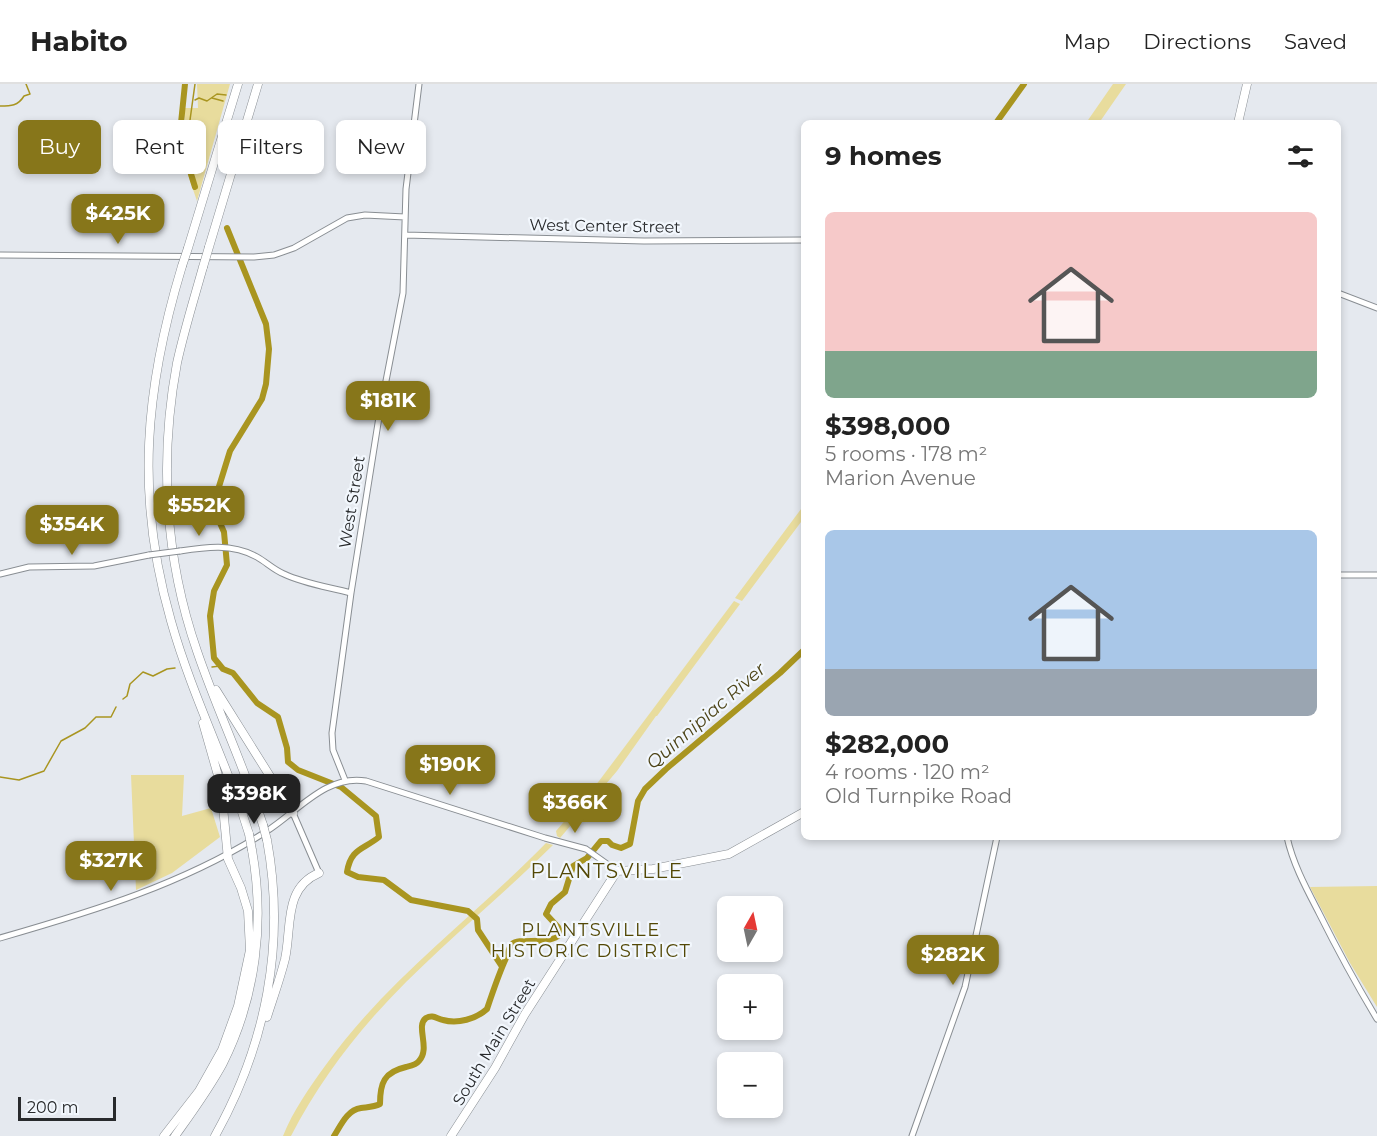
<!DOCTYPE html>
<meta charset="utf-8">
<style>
:root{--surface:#fff;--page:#f6f6f6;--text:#222;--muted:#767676;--line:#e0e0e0;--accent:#87761a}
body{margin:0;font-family:Montserrat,sans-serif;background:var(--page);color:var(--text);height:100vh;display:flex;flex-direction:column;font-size:22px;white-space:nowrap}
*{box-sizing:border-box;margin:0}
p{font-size:20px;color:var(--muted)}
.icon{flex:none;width:33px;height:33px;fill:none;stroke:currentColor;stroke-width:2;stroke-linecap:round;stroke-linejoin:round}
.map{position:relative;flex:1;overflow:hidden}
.panel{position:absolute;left:801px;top:36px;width:540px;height:720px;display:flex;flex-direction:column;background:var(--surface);border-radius:9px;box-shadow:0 3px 9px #0003}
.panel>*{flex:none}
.banner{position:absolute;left:18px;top:36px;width:570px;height:54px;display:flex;gap:12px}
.needle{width:39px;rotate:9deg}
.controls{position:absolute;left:717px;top:812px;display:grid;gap:12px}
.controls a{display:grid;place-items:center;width:66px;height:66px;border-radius:9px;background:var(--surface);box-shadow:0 3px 9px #0003;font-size:30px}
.scale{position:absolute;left:18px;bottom:15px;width:98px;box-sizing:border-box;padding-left:6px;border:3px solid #282a2c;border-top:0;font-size:16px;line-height:21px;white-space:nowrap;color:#282a2c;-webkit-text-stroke:4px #f2f7fd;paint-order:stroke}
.price{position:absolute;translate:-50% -51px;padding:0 14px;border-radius:12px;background:var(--accent);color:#fff;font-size:20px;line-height:39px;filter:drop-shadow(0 2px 3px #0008)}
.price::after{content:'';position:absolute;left:50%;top:36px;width:18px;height:14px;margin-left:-9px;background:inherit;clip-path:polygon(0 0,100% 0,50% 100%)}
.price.selected{background:#222;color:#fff}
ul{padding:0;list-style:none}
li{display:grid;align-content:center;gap:12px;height:318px;padding:0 24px}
li span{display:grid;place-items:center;height:186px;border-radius:9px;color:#555}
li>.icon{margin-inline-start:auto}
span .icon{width:108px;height:108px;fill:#fffc;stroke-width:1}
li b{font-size:26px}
h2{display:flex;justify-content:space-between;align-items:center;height:72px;padding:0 24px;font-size:26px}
.pill{padding:0 21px;border-radius:9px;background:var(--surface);box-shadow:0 3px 9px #0003;font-size:21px;line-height:54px}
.pill.selected{background:var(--accent);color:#fff}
header{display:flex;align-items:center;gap:36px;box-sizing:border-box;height:84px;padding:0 30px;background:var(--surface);border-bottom:2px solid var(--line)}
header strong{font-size:28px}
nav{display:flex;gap:33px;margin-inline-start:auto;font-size:21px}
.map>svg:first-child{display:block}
.green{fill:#e8dc9d}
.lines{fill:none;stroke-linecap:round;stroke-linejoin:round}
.stream{stroke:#a99520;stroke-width:1.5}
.river{stroke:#a99520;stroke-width:6}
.secondary-casing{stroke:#898e93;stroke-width:7}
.highway-casing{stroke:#898e93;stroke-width:9}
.secondary{stroke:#fff;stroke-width:5}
.highway{stroke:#fff;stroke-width:8}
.secondary-bridge-casing{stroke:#898e93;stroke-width:7;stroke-linecap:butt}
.highway-bridge-casing{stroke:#898e93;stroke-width:9;stroke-linecap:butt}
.secondary-bridge{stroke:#fff;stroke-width:5}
.highway-bridge{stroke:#fff;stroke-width:8}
.labels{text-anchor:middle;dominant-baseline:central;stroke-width:4.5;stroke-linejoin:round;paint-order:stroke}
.street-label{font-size:16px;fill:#282a2c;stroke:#f2f7fd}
.water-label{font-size:18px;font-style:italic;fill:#4e4519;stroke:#f2f7fd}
.neighbourhood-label{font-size:18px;letter-spacing:1.5px;fill:#534806;stroke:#f2f7fd}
.quarter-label{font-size:20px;letter-spacing:1.5px;fill:#534806;stroke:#f2f7fd}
</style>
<header>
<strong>Habito</strong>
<nav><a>Map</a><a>Directions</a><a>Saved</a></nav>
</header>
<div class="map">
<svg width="1377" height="1052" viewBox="0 0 1377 1052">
<rect width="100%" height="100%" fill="#e5e9ef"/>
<!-- green -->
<path class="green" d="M197,0H230L197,117L188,91L184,24H198Z
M1113,0H1126L1099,39H1086Z
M804,421V434L742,517L735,514Z
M734,517L740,520L657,632H656L617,687L560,754L557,752L556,747L599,697Z
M131,691H184L182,732L211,724L220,753L172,789L136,806Z
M546,759L553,761C495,819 429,870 374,932C342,968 313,1009 291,1052H283C293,1027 309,1004 325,982C388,894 472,835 546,759Z
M1377,802V923L1350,879L1310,803Z"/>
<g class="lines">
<!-- stream -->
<path class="stream" d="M212,14L223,17
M195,16L199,14L207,17L217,10L226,11
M0,22C11,22 18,22 24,12L30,10L26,0
M194,65L205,67
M185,74L193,62L190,50V36L195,0
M212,583L220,582
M123,615L127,612L130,600L143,588L153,592L167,585L175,584
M0,693L19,696L44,687L61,657L85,644L96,633H111L116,623"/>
<!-- river -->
<path class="river" d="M185,0L181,39L182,61L195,103
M996,39L1024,0
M227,144L266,240L269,265L266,300L262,315L230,367L217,409L216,430L224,448L227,481L214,507L210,532L214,574L223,585L233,589L257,619L278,633L287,664L288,678L298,686L341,703L376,732L379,753C363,766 351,764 347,788L358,793L384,796L411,816L468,827L477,835L478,846L501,881
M334,1052C341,1041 347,1026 361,1024C368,1023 374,1023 380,1020C380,999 384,988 406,983C410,982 416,981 419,977C431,964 415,942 426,934C433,930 437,935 443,936C458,940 476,935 487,925C493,907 499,889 507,872C508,868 509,863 512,860C520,853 549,862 561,850L558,843L546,830L551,820L565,808L573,782L587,774L601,757H608L612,761L621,764L630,760L638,717L645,705L666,685L780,589L804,566"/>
<defs>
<path id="secondary" d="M405,151L644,157L804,156
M0,171L254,173L274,171L294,164L347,134L365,131L405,133
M1338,209L1377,224
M180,467C206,463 232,459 257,473C266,478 274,486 284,490C305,500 329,503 351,509
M0,490L29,483L94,482L149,471
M1338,491H1377
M345,696L333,666L332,649L351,509L379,333L403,209L406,105L419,0
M293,729L319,789
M1287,753C1293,780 1306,804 1319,829C1337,865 1356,900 1377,935
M0,854C94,827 184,800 267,747C298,727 327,690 366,697L545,754L586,765L617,787
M912,1052L965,903L997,753"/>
<path id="highway" d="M1238,39L1247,0
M209,163L258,0
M188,164L238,0
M182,182C145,304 135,412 171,537C189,601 218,662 241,725L249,750
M203,183C194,215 184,247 177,279C159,375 165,475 197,567C217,626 244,682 263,741
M216,606L293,729
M267,933C273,914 280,895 285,875C292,844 283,804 319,789
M164,1052L199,1007L222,966L238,922L250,866L248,827L241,804L228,775L221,702L203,639
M175,1052C192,1028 209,1005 223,979C256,913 265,838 252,766
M215,1052C266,961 286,860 267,756
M451,1052L495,984L525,930L617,787L653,785L729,770L804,728"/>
</defs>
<!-- secondary casing -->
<use href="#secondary" class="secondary-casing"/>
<!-- highway casing -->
<use href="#highway" class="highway-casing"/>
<!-- secondary -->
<use href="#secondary" class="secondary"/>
<!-- highway -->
<use href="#highway" class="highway"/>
<defs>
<path id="secondary-bridge" d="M149,471L180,467"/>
<path id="highway-bridge" d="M182,182L188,164
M203,183L209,163
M263,741L267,756
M249,750L252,766"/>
</defs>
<!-- secondary-bridge casing -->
<use href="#secondary-bridge" class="secondary-bridge-casing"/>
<!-- highway-bridge casing -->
<use href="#highway-bridge" class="highway-bridge-casing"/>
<!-- secondary-bridge -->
<use href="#secondary-bridge" class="secondary-bridge"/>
<!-- highway-bridge -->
<use href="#highway-bridge" class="highway-bridge"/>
</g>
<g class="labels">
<!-- street labels -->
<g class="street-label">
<text transform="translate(605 142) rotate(1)">West Center Street</text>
<text transform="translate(352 418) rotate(-81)">West Street</text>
<text transform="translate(494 958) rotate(-59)">South Main Street</text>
</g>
<!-- water labels -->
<g class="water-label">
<text transform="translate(706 632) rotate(-41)">Quinnipiac River</text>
</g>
<!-- neighbourhood labels -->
<g class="neighbourhood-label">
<text x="591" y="846">PLANTSVILLE<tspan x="591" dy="21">HISTORIC DISTRICT</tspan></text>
</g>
<!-- quarter labels -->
<g class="quarter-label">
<text x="607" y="787">PLANTSVILLE</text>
</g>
</g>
</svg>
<div class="controls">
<a><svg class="needle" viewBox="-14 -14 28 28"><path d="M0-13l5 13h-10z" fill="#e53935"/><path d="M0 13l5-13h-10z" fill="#767676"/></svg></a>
<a>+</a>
<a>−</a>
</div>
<div class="scale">200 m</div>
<b class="price" style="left:118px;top:161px">$425K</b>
<b class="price" style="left:388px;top:348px">$181K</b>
<b class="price" style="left:199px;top:453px">$552K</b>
<b class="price" style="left:72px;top:472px">$354K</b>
<b class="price" style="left:450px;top:712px">$190K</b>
<b class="price selected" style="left:254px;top:741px">$398K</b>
<b class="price" style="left:575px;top:750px">$366K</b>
<b class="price" style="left:111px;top:808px">$327K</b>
<b class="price" style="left:953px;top:902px">$282K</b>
<div class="banner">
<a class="pill selected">Buy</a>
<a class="pill">Rent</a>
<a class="pill">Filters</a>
<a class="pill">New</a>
</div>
<section class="panel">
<h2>9 homes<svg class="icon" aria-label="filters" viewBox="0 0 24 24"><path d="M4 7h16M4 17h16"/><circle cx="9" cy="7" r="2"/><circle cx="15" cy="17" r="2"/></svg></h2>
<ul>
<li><span style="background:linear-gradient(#f6c9c9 75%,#7fa58c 0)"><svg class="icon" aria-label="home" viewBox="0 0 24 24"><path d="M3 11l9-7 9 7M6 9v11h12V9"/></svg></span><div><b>$398,000</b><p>5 rooms · 178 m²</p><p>Marion Avenue</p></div></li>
<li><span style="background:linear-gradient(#a9c7e8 75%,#9aa5b1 0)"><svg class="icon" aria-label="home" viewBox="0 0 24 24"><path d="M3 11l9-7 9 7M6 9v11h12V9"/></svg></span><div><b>$282,000</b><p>4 rooms · 120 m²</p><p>Old Turnpike Road</p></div></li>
</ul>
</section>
</div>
